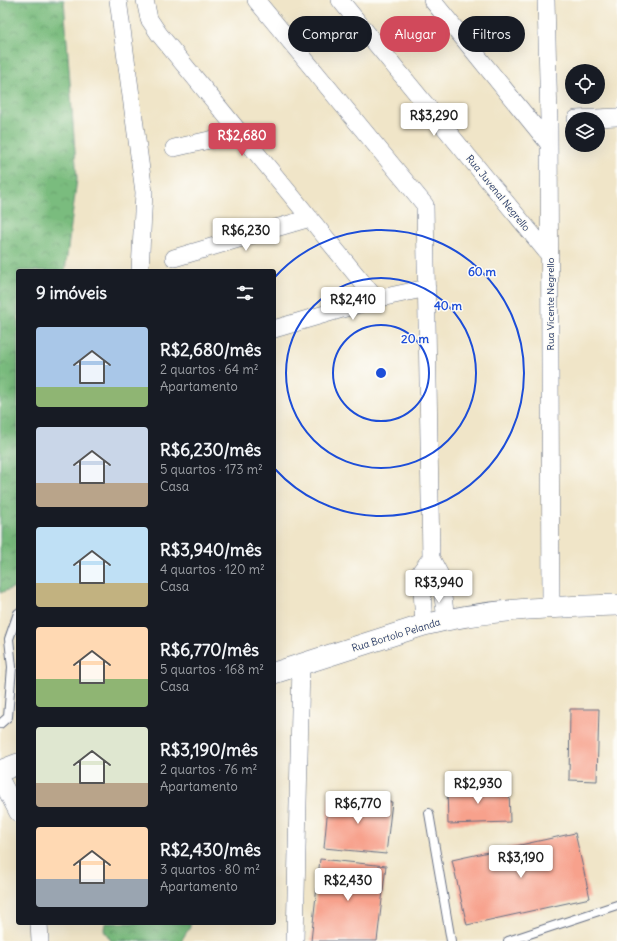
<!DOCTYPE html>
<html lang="pt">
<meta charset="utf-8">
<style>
:root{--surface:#171b24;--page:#242831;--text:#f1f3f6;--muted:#9ea1a6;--accent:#d1495b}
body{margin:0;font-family:Delius,sans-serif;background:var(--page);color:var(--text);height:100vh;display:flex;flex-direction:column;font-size:15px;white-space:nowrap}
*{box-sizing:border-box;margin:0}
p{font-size:13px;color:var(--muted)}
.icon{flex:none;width:22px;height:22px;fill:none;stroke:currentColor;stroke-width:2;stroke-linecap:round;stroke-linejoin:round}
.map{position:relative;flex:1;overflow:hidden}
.drawer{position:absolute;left:16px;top:269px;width:260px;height:656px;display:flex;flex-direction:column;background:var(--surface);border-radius:4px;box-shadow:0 4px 16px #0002}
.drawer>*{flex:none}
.guide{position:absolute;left:288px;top:16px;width:269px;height:36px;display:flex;gap:8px}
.buttons{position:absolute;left:565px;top:64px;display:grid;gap:8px}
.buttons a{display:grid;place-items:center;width:40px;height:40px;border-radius:50%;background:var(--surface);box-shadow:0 4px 16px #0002;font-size:20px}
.price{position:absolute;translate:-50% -34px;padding:0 9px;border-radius:4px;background:#fff;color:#222;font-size:13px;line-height:26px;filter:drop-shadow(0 1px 2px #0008)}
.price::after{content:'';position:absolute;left:50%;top:24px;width:12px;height:9px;margin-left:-6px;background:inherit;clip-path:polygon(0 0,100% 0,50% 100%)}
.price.current{background:var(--accent);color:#fff}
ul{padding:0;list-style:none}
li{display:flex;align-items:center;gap:12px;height:100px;padding:0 20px}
li span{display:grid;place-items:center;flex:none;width:112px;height:80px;border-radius:4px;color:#555}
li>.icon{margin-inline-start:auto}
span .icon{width:48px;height:48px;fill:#fffc;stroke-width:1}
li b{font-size:17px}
h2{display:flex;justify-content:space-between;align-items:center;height:48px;padding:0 20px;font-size:17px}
.chip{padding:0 14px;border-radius:18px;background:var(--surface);box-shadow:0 4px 16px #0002;font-size:14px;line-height:36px}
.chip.current{background:var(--accent);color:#fff}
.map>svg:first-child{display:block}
.forest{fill:url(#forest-crowns);stroke:#4a766e}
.building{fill:#f7a18c}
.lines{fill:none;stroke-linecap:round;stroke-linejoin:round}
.service-casing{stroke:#666f83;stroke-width:10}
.minor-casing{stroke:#666f83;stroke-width:18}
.tertiary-casing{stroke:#666f83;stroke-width:22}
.service{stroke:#fff;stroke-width:8}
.minor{stroke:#fff;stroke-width:17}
.tertiary{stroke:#fff;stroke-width:21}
.ring{fill:none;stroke:#1d4ed8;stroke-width:2}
.labels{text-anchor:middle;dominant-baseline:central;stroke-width:3;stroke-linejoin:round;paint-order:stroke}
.street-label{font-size:10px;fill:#1b2f5e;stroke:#fdfcf7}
.centre{fill:#1d4ed8;stroke:#fdfcf7;stroke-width:2}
.ring-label{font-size:12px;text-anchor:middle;font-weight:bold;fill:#1d4ed8;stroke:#fdfcf7;stroke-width:3;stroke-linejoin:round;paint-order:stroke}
</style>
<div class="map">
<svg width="617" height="941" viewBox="0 0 617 941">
<defs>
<pattern id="forest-crowns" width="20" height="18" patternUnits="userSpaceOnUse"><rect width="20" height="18" fill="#7abc7e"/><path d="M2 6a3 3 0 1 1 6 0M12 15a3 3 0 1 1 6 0" fill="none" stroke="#63996a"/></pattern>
</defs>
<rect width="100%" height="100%" fill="#fdfcf7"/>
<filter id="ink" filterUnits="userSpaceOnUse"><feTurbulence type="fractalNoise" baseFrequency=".025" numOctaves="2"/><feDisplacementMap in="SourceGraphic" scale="8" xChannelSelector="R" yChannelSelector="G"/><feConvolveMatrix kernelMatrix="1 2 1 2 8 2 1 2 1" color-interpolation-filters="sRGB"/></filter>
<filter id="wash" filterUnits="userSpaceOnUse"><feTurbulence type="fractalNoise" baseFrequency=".012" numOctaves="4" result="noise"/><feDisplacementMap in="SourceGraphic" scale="16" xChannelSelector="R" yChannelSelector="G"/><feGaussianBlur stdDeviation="0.9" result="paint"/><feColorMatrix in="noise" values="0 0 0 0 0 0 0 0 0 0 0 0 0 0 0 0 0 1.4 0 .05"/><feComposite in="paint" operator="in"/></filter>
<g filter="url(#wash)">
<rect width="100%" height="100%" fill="#f0e5c8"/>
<!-- forest -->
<path class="forest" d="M0,0H64L77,179L65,271H18V586L0,593Z
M105,923H190V927L181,941H111L104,930Z"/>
<g id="blocks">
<!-- building -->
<path class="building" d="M570,709H599L597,781L569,780Z
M509,786L510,822L448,824L447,787Z
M329,796L392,802L386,854L324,848Z
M575,833L590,898L467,925L452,860Z
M320,859L386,866L377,941H311Z"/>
</g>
</g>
<g filter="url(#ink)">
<use href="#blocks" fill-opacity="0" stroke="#666f83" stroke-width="1"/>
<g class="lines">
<defs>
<path id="service" d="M0,724L8,717L12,667L9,639L18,613
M429,813L451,941
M508,941L617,905"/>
<path id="minor" d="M118,0L144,192L140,271
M145,0L149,19L159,34L376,299
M256,0L425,205L431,558L440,575L446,619
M340,0L550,256
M432,0L549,144
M546,0L549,120L551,607
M576,119L617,117
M174,148L240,133
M174,258L310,218
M274,329L376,299L427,288
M424,625L421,571L431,558
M0,778L18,813
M39,923L40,941
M295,941L301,664"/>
<path id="tertiary" d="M274,673L424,625C487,609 552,607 617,605
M0,771L18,764"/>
</defs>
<!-- service casing -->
<use href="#service" class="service-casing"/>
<!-- minor casing -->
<use href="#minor" class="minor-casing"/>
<!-- tertiary casing -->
<use href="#tertiary" class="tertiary-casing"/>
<!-- service -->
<use href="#service" class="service"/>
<!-- minor -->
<use href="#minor" class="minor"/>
<!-- tertiary -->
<use href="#tertiary" class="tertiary"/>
</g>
</g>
<!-- distance rings -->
<g class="ring">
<circle cx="381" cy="373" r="48"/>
<circle cx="381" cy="373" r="95"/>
<path d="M275 277A143 143 0 1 1 275 469"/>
</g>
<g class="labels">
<!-- street labels -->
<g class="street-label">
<text transform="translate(498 193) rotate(51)">Rua Juvenal Negrello</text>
<text transform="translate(550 304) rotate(-90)">Rua Vicente Negrello</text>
<text transform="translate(396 635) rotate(-17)">Rua Bortolo Pelanda</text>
</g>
</g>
<circle cx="381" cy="373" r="6" class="centre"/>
<g class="ring-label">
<text x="482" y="276">60 m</text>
<text x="448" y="310">40 m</text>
<text x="415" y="343">20 m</text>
</g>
</svg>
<div class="buttons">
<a><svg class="icon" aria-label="locate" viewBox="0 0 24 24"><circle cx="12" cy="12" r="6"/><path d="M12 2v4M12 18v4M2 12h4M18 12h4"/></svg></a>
<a><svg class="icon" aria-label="layers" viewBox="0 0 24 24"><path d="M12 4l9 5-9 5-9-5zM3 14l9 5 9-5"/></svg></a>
</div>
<b class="price" style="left:434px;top:137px">R$3,290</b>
<b class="price current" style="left:242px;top:157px">R$2,680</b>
<b class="price" style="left:246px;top:252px">R$6,230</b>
<b class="price" style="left:353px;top:321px">R$2,410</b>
<b class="price" style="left:439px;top:604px">R$3,940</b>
<b class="price" style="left:478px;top:805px">R$2,930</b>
<b class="price" style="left:358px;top:825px">R$6,770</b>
<b class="price" style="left:521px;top:879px">R$3,190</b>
<b class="price" style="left:348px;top:902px">R$2,430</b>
<div class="guide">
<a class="chip">Comprar</a>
<a class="chip current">Alugar</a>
<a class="chip">Filtros</a>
</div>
<section class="drawer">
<h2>9 imóveis<svg class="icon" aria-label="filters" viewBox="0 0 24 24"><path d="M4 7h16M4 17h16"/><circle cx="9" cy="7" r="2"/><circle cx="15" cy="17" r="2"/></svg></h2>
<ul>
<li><span style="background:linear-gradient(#a9c7e8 75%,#8fb573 0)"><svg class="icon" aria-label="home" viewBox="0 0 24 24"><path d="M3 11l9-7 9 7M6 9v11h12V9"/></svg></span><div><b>R$2,680/mês</b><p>2 quartos · 64 m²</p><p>Apartamento</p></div></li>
<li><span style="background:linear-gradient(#c9d6e8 70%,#b9a48a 0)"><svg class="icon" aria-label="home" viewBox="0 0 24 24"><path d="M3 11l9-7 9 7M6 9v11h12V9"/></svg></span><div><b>R$6,230/mês</b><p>5 quartos · 173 m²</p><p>Casa</p></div></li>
<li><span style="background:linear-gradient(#bfe0f5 70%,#c2b280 0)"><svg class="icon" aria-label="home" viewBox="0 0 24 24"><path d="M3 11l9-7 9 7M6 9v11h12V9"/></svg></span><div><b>R$3,940/mês</b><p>4 quartos · 120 m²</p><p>Casa</p></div></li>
<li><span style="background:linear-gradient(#ffd9b3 65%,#8fb573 0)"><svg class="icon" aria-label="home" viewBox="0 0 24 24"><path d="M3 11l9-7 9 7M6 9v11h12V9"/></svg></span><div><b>R$6,770/mês</b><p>5 quartos · 168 m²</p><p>Casa</p></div></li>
<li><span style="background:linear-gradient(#dfe7d0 70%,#b9a48a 0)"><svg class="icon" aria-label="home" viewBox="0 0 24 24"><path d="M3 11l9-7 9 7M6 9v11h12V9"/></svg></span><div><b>R$3,190/mês</b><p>2 quartos · 76 m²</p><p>Apartamento</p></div></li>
<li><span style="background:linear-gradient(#ffd9b3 65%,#9aa5b1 0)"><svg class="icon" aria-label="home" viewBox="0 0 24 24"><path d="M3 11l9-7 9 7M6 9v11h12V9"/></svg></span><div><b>R$2,430/mês</b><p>3 quartos · 80 m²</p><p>Apartamento</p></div></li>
</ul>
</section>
</div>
